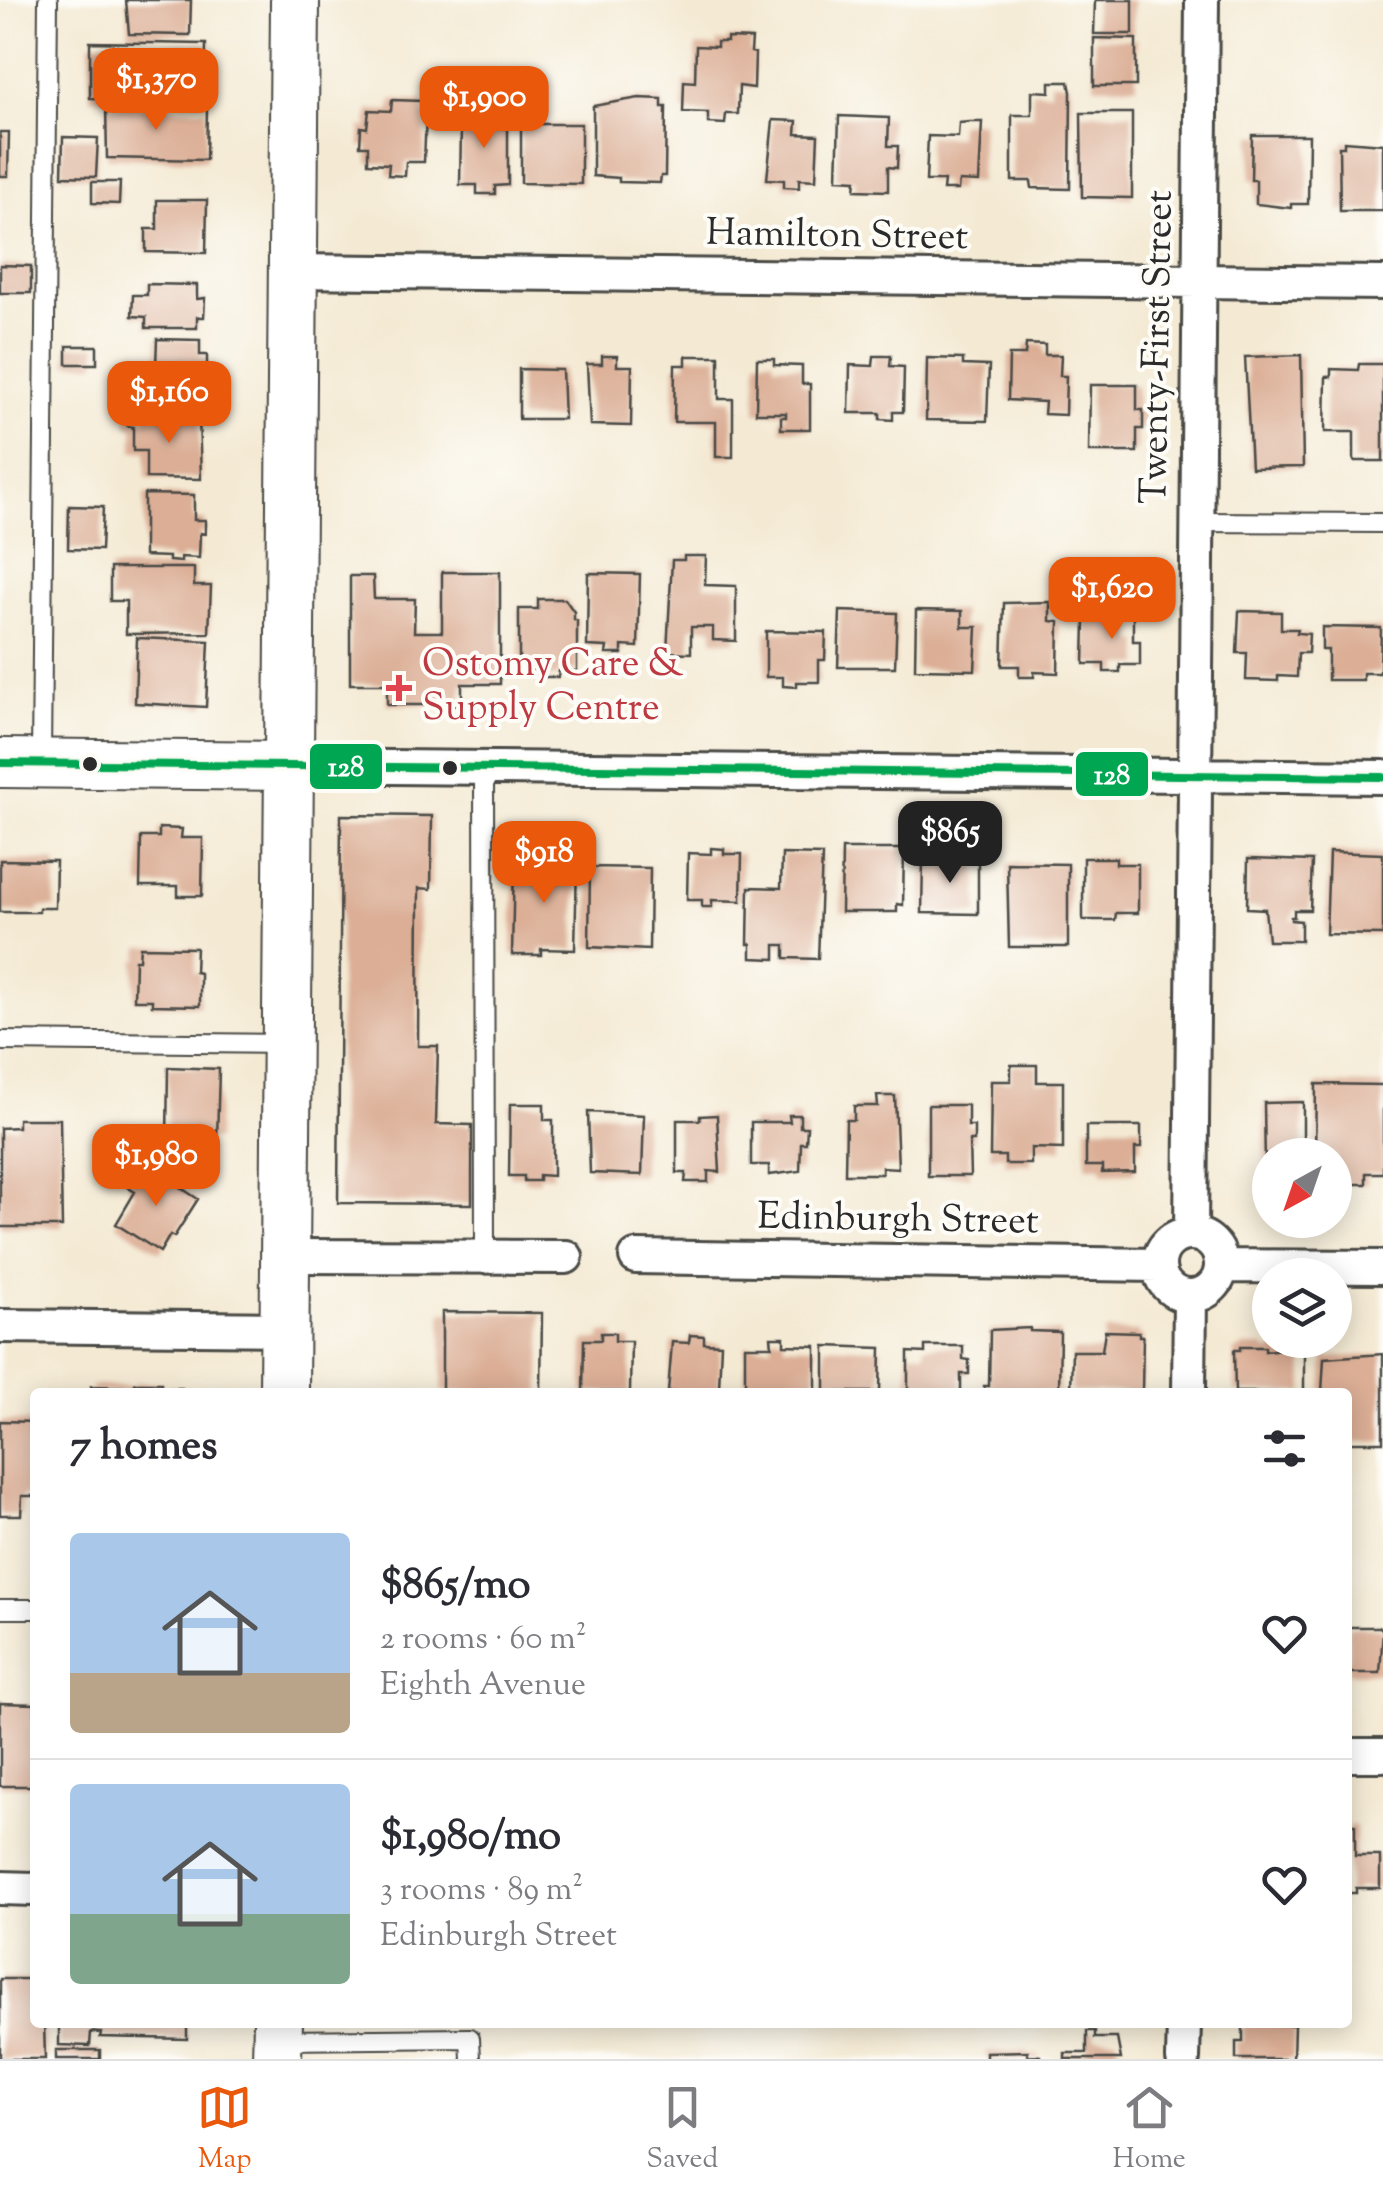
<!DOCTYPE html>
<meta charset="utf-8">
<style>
:root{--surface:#fff;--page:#f2f2f3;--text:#2b2b33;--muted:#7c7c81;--line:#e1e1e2;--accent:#ea580c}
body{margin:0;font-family:"Sorts Mill Goudy",serif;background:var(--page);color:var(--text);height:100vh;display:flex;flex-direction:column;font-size:38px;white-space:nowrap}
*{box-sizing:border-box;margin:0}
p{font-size:32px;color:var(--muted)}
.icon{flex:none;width:55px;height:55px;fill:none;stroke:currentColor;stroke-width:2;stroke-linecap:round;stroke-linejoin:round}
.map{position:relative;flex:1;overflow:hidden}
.drawer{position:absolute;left:30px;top:1388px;width:1322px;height:640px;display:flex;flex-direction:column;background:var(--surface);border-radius:10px;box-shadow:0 5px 25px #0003}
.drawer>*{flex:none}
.needle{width:65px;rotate:220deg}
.buttons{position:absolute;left:1252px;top:1138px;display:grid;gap:20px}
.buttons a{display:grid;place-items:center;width:100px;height:100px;border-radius:50%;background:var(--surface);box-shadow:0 5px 25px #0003;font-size:50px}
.price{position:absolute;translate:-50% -85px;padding:0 22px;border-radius:20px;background:var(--accent);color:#fff;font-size:32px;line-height:65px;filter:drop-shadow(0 2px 5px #0008)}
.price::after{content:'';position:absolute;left:50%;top:60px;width:30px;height:22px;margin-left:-15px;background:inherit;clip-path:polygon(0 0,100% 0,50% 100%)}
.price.current{background:#222;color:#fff}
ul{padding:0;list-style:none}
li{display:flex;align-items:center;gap:30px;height:250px;padding:0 40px}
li+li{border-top:2px solid var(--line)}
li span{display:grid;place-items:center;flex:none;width:280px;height:200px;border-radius:10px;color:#555}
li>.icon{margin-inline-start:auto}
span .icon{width:120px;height:120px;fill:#fffc;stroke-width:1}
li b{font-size:42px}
h2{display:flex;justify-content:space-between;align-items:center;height:120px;padding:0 40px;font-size:42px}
.dock{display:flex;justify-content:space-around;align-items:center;height:140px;border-top:2px solid var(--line);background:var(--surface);font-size:28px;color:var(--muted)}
.dock a{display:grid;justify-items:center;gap:5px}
.dock .current{color:var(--accent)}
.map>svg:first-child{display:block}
.building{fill:#dbae95}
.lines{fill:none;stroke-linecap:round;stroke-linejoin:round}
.lane-casing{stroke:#494844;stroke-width:22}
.street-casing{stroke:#494844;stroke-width:38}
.secondary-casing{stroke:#494844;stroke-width:52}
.lane{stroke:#fff;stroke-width:18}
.street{stroke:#fff;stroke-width:32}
.secondary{stroke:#fff;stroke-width:48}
.bus-1-casing{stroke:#fdfcf7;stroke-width:15}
.bus-1{stroke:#00a651;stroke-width:8}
.health-dot{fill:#e0444e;stroke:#fdfcf7;stroke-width:4}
.bus-dot{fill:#2b2b2b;stroke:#fdfcf7;stroke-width:4}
.labels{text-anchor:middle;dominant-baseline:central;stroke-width:8;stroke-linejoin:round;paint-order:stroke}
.street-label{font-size:38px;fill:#2b2b2b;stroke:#fdfcf7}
.health-label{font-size:38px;fill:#be3a42;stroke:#fdfcf7;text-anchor:start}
.line-badge{stroke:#fdfcf7;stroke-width:4}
.badge-label{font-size:28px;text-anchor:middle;font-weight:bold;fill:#fff}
</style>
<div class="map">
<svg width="1383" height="2059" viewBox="0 0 1383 2059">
<rect width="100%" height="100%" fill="#fdfcf7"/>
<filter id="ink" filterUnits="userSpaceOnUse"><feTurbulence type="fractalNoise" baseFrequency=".01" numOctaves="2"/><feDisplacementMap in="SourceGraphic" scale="20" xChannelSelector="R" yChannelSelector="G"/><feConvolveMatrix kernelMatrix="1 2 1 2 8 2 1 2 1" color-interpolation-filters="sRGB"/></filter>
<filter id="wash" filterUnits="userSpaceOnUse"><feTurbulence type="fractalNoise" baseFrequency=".0048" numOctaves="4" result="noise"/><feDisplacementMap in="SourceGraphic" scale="40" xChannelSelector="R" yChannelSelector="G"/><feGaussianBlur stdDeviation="2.25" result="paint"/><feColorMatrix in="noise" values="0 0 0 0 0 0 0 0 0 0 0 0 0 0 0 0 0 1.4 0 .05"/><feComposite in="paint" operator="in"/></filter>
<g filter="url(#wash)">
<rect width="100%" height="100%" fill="#f4ead4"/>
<g id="blocks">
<!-- building -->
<path class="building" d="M126,0H191L190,35L129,34Z
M1095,0H1133V34H1094Z
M727,38L752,39L751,52L755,53L754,88L739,86L738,114H726L725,124L708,123V113L683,112L684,81L695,82L696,46L717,47V42H727Z
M1094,38L1136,39V86H1094Z
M90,42L206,44L205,100L90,98Z
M1050,82H1069L1071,92L1070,189L1032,188L1031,181H1012V115H1032V91L1050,92Z
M639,98L662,99V107H666L665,176H661L660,183L619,182V178L593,176V106Z
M392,100L423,101V115H426L424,162H406L405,176L388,175L389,164L368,163V146H360L361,127L367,128L369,110L391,111Z
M470,104H496V128H508V185L495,186V194H477V185H460L461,127H470Z
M106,106L207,109L206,160L107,158Z
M1081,113H1132V198L1082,197Z
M839,116L889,118L888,146H898L897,168L888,167V191L855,190L856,180L837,179Z
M773,120L797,121L796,134L818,135L816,180L799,179V188L784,187V180L767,179Z
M970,122H982L979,182L959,181L958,190H943L944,181H926L928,136L958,137L959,123Z
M521,124H581V184L521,183Z
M0,132H9L8,176H0Z
M1252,135H1309L1308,204H1291V208L1256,204V180H1251Z
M63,137L98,138L96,177L62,176Z
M1344,141L1383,144V211H1340L1339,147H1344Z
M92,182H120L119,204L92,203Z
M157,200H207L206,253L146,252V229H157Z
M0,265L31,266V293H0Z
M147,284L197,285V299L205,298L204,317H197V328H146V317L132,316L133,295H147Z
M157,339L200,340V355H207V369L202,368L201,389L144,388V365H156Z
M1026,344L1045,345V355H1061L1060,376H1066L1065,415L1044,414L1045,402L1008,400L1009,355H1025Z
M67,346H97V364H67Z
M1301,355L1303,467L1251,468L1245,357Z
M602,356H617V366H632L631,426L590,425L587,364H602Z
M686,356H719V399H733V457H716V422H674L675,365H686Z
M874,356H891L890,366L904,367L903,412H893V420L880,419V413H849L850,365L873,366Z
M927,358L963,359V365L989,366L987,421L926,420Z
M757,359H774V365L802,366V384H810V429H781V417H786V413H756Z
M1359,364H1383V461H1354V432H1325L1326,376L1331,377V369L1358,370Z
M519,369L562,370L564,419H519Z
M1090,385H1137V410H1143V429H1137V452H1089Z
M146,416H199L201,479L146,478V451H133V427L127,426L126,419H146Z
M144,494L194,495V520H205V534L200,533L199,558L181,557V562L169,561V557L144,556Z
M69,506L103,507L101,550L68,549Z
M684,556H706L705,585L736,586V641L713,640V627H691V653L667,652L672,560H684Z
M110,568H194V586H211L209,633L126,634V601H110Z
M442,572H500V684H462V705H387V684H350V576H373L374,599H415L414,632H442Z
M588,573L640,574L638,647L622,646V654H606L607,647L587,646Z
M538,599H565L574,612V619L577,620V671H559L558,677H538V670H519V609H538Z
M1050,602V621L1059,622L1058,673L1034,672V677H1019V666H1002L1004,603Z
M916,610L962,611V627H977L975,670L915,669Z
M840,611L897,613L895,667H838Z
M1239,611L1281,612V629H1298L1297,633L1309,634L1308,653H1298L1297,677L1278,676V681L1246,680L1247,653H1237Z
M1107,612L1133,613V641H1140V665H1120V672H1104V664H1084L1085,620H1106Z
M1322,627L1381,628L1380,673H1363V680H1328V650H1322Z
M766,631L826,632L825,660H819V682H797V687L783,686V677H766Z
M137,638L209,641L206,707L135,703Z
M341,815L432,816L431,889L419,888L418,1046H438L436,1124L472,1125V1204L338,1203Z
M159,828L182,829L181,838H203L202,896H178V886H140L141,837H159Z
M711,848L724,849V854H742L741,901L712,900V907H702V900H687L688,853L711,854Z
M842,849H904L903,905L897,904V912H841Z
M1329,852L1383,854V935L1326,934Z
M782,854L822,855L818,959L785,958V945H775V959L751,958V944H748L749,887L781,888Z
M545,858L577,863L575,950L541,949V955H512L514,862Z
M1083,858H1116V864H1138V913H1116L1115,920H1083Z
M923,859H978V914L922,913Z
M1248,859L1312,861L1310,910H1294V917H1291V920L1301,921V941H1268L1265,909L1247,908Z
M0,860L56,861L55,908H39V912H0Z
M1007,863L1068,864V947H1009Z
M590,867L650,868L649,950L589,947Z
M140,947L196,948L195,972L200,973V1006L152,1005V1000H134L135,960H139Z
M1011,1065H1037V1082H1063V1149L1031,1148V1164H1005V1156H990L991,1081H1011Z
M168,1067L219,1069L217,1140H167Z
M1316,1084L1383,1085V1173H1366V1184H1343V1173H1335V1155H1315Z
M877,1096H895L898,1168L882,1167V1174H845L846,1120H854V1106H878Z
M1303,1102V1143H1309V1155H1270V1167H1265L1264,1103Z
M510,1104H544V1120H553V1176L539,1175V1181H524V1176H509Z
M928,1105H968V1126H974V1141H969L970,1176H928Z
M588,1112L644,1115L642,1175L590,1173Z
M717,1115L720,1172L708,1171V1182H685L686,1173H677V1120H700V1116Z
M789,1115H800V1127H807L806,1143H801L800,1171L769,1175V1165H751V1122H790Z
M18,1119H60L62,1227H0V1128L18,1127Z
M1086,1126H1141V1148H1135V1172L1102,1173V1166H1086Z
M151,1168L198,1199L174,1237L170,1235L160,1252L116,1224L135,1192L127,1187L137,1171L146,1176Z
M442,1312L542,1313L541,1392H442Z
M1030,1328V1331L1060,1332L1059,1392H984V1386H989L990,1330Z
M1105,1331L1139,1332V1336H1143L1142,1392H1071L1072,1351H1102Z
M601,1333H615V1341H631L630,1392H583L584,1340H601Z
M690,1335L704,1336V1343L721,1344L719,1388L744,1389V1392H668L672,1342L689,1343Z
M771,1337H784V1345L816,1346V1392H745V1346H772Z
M825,1346L881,1348L880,1392H825Z
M925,1346H963V1359L969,1360V1374H961V1392L908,1390V1352L925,1353Z
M1240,1347H1265V1351L1299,1347L1304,1351V1392H1235L1234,1350H1240Z
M1383,1354V1442H1348V1392H1322L1324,1358Z
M135,1383H161V1388H182V1392H91V1386L135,1387Z
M0,1421L35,1422V1496H22L21,1515H0Z
M1348,1627H1380L1383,1630L1380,1673H1348Z
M0,1703L35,1704V1786H0Z
M1348,1825H1355V1856H1380V1888H1356V1893H1348Z
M0,1979H35V2022H44L45,2059H0Z
M59,2022H187V2039L100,2037L101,2033L91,2032L90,2046L59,2045Z
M1243,2025H1294L1293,2059H1236V2042H1243Z
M1087,2031H1095V2038H1117L1121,2059H1065V2053H1087Z
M56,2050H100V2059H56Z
M1028,2051V2055L1040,2056V2059H986V2052Z"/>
</g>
</g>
<g filter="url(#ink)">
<use href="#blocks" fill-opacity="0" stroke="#494844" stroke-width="2.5"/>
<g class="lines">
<defs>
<path id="lane" d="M1197,522L1383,523
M41,759L48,0
M484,768L485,1256
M0,1041L286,1044
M0,1609H35
M282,2040L470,2038L471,2059"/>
<path id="street" d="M291,271L1383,283
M288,766L1383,777
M1191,1234L1202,0
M1159 1265a31 31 0 1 1 62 0a31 31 0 1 1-62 0Z
M285,1256L566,1257
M636,1257L1158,1265
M1221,1266L1383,1267
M0,1326L284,1329
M1189,1392L1190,1296
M1348,1755H1383
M0,1888L35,1889
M1183,2059L1184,2022"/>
<path id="secondary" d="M0,763L288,766
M284,1392L295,0
M277,2059L278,2022"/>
</defs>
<!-- lane casing -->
<use href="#lane" class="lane-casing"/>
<!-- street casing -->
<use href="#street" class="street-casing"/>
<!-- secondary casing -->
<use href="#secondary" class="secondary-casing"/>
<!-- lane -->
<use href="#lane" class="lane"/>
<!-- street -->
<use href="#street" class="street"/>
<!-- secondary -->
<use href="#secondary" class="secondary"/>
<defs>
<path id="bus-1" d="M0,763L1383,777"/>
</defs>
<!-- bus-1 casing -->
<use href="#bus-1" class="bus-1-casing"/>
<!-- bus-1 -->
<use href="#bus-1" class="bus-1"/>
</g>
</g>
<!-- markers -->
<path class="health-dot" d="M394 673h10v10h10v10h-10v10h-10v-10h-10v-10h10z"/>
<g class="bus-dot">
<circle cx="90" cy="764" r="9"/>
<circle cx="450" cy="768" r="9"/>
</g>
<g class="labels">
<!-- street labels -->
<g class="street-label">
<text transform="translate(837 237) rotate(1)">Hamilton Street</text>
<text transform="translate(1159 347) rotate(-89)">Twenty-First Street</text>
<text transform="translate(898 1221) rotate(1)">Edinburgh Street</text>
</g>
<!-- health labels -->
<g class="health-label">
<text x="422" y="666">Ostomy Care &amp;<tspan x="422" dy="44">Supply Centre</tspan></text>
</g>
</g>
<g class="line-badge">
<rect x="308" y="742" width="76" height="49" rx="10" fill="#00a651"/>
<rect x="1074" y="750" width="76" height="48" rx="10" fill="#00a651"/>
</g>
<g class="badge-label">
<text x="346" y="776">128</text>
<text x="1112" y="784">128</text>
</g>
</svg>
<div class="buttons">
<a><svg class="needle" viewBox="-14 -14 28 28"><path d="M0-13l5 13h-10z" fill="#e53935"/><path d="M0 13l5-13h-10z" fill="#7c7c81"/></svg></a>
<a><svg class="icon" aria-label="layers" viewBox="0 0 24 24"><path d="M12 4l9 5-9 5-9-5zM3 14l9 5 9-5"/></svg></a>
</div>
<b class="price" style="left:156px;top:133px">$1,370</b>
<b class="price" style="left:484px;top:151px">$1,900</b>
<b class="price" style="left:169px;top:446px">$1,160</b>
<b class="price" style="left:1112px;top:642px">$1,620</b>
<b class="price current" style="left:950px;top:886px">$865</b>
<b class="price" style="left:544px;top:906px">$918</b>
<b class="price" style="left:156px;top:1209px">$1,980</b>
<section class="drawer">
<h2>7 homes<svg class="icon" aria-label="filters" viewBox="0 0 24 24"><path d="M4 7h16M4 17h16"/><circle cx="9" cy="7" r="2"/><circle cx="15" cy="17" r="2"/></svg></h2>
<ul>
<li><span style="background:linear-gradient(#a9c7e8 70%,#b9a48a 0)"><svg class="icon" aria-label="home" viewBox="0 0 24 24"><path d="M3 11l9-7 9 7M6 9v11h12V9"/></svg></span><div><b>$865/mo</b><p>2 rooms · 60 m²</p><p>Eighth Avenue</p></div><svg class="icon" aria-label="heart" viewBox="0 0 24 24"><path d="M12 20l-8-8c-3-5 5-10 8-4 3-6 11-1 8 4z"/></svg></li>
<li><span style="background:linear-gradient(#a9c7e8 65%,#7fa58c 0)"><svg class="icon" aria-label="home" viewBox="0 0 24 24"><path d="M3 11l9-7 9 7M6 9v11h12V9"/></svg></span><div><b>$1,980/mo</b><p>3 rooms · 89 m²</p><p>Edinburgh Street</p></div><svg class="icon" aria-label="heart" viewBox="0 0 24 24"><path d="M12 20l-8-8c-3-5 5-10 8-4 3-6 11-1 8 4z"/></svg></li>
</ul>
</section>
</div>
<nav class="dock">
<a class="current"><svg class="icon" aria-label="map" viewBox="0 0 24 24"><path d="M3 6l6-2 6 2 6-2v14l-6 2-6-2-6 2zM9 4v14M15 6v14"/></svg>Map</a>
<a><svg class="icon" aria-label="saved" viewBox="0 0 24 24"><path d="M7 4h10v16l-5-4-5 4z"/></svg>Saved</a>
<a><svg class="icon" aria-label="home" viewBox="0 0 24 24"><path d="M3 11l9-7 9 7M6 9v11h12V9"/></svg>Home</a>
</nav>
